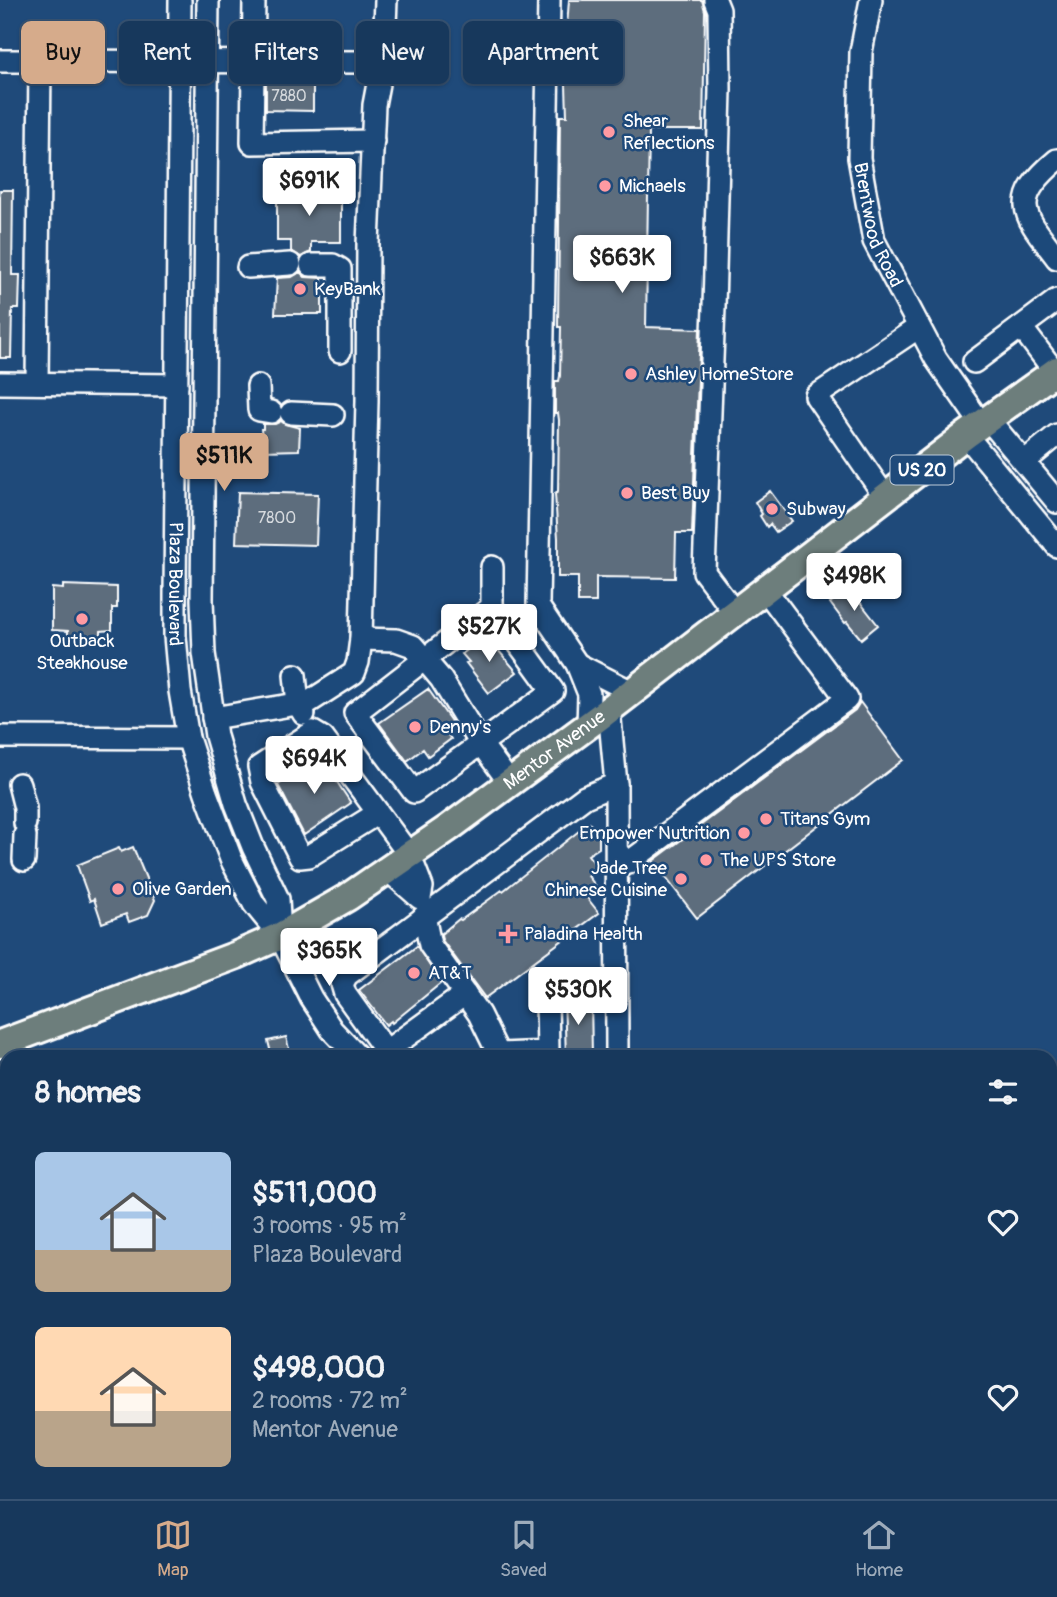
<!DOCTYPE html>
<meta charset="utf-8">
<style>
:root{--surface:#17385c;--page:#203f62;--text:#f1f3f6;--muted:#9eacbb;--line:#365272;--accent:#d6ab8b}
body{margin:0;font-family:Pangolin,sans-serif;background:var(--page);color:var(--text);height:100vh;display:flex;flex-direction:column;font-size:26px;white-space:nowrap}
*{box-sizing:border-box;margin:0}
p{font-size:23px;color:var(--muted)}
.icon{flex:none;width:38px;height:38px;fill:none;stroke:currentColor;stroke-width:2;stroke-linecap:round;stroke-linejoin:round}
.map{position:relative;flex:1;overflow:hidden}
.panel{position:absolute;left:0px;top:1050px;width:1057px;height:450px;display:flex;flex-direction:column;background:var(--surface);border-radius:21px 21px 0 0;box-shadow:0 2px 5px #0004,0 0 0 2px var(--line)}
.panel>*{flex:none}
.hud{position:absolute;left:21px;top:21px;width:700px;height:63px;display:flex;gap:14px}
.price{position:absolute;translate:-50% -60px;padding:0 16px;border-radius:7px;background:#fff;color:#222;font-size:23px;line-height:46px;filter:drop-shadow(0 2px 4px #0008)}
.price::after{content:'';position:absolute;left:50%;top:42px;width:21px;height:16px;margin-left:-10px;background:inherit;clip-path:polygon(0 0,100% 0,50% 100%)}
.price.current{background:var(--accent);color:#111}
ul{padding:0;list-style:none}
li{display:flex;align-items:center;gap:21px;height:175px;padding:0 35px}
li span{display:grid;place-items:center;flex:none;width:196px;height:140px;border-radius:10px;color:#555}
li>.icon{margin-inline-start:auto}
span .icon{width:84px;height:84px;fill:#fffc;stroke-width:1}
li b{font-size:30px}
h2{display:flex;justify-content:space-between;align-items:center;height:84px;padding:0 35px;font-size:30px}
.chip{padding:0 24px;border-radius:10px;background:var(--surface);box-shadow:0 2px 5px #0004,0 0 0 2px var(--line);font-size:24px;line-height:63px}
.chip.current{background:var(--accent);color:#111}
.dock{display:flex;justify-content:space-around;align-items:center;height:98px;border-top:2px solid var(--line);background:var(--surface);font-size:19px;color:var(--muted)}
.dock a{display:grid;justify-items:center;gap:4px}
.dock .current{color:var(--accent)}
.map>svg:first-child{display:block}
.building{fill:#5d6d7d;stroke:#fff;stroke-width:2}
.lines{fill:none;stroke-linecap:round;stroke-linejoin:round}
.minor-casing{stroke:#fff;stroke-width:26}
.major-casing{stroke:#fff;stroke-width:32}
.minor{stroke:#1f4a7a;stroke-width:21}
.major{stroke:#6d7e7c;stroke-width:26}
.rail{stroke:#fff;stroke-width:4.5}
.poi-dot{fill:#ff9aa2;stroke:#1f4a7a;stroke-width:2.5}
.labels{text-anchor:middle;dominant-baseline:central;stroke-width:5;stroke-linejoin:round;paint-order:stroke}
.number-label{font-size:16px;fill:#d6dade}
.shield{fill:#1f4a7a;stroke:#bcc9d7;stroke-width:2}
.shield-label{font-size:18px;font-weight:bold;fill:#fff}
.poi-label{font-size:19px;fill:#fff;stroke:#1f4a7a;text-anchor:start}
.street-label{font-size:19px;fill:#fff;stroke:#1f4a7a}
</style>
<div class="map">
<svg width="1057" height="1499" viewBox="0 0 1057 1499">
<rect width="100%" height="100%" fill="#1f4a7a"/>
<filter id="ink" filterUnits="userSpaceOnUse"><feTurbulence type="fractalNoise" baseFrequency=".0143" numOctaves="2"/><feDisplacementMap in="SourceGraphic" scale="14" xChannelSelector="R" yChannelSelector="G"/><feConvolveMatrix kernelMatrix="1 2 1 2 8 2 1 2 1" color-interpolation-filters="sRGB"/></filter>
<g filter="url(#ink)">
<!-- building -->
<path class="building" d="M569,0H702L705,11L703,130H649L646,327L700,329L692,533H676L675,578L596,577V602H578V577H558V538L555,494L558,492L559,420L558,413H555V381H559L560,376L561,327H558L560,116H567L565,53Z
M266,82H313V111L266,110Z
M0,190H13L12,275H20L19,309H12L11,358H0Z
M277,190H341V242H311V252L301,257L291,251V241H277Z
M300,272L305,277L322,278V314H275L277,278L292,277Z
M281,421L285,424L300,428L299,450L263,451L261,429H263V424H275Z
M770,491L792,521L776,532L770,524L767,527L760,516L762,514L755,502Z
M238,492L318,494L316,545L236,543Z
M63,585L117,587V608H112V630L101,631V637H68V631L52,630V588L63,589Z
M849,588L878,625L861,639L847,622L845,623L830,603Z
M486,636L517,672L489,693L466,663L469,662L462,654Z
M428,689L453,724L444,730L451,739L428,756L423,749L407,761L379,723Z
M860,702L903,760L697,918L653,861L855,710Z
M321,758L351,803L304,835L278,785Z
M589,823L599,834V848L588,855L599,869L588,876L599,890L588,899L599,913L485,998L442,940L441,934L459,919L461,920L502,890L503,891Z
M133,847L155,900L148,915L129,922L126,914L102,923L94,899L90,901L77,865L119,848L121,852Z
M417,946L441,983L392,1023L391,1021L386,1025L359,990Z
M564,997H591L592,1056L566,1057Z
M286,1037L291,1057H272L268,1041Z"/>
<g class="lines">
<defs>
<g id="minor">
<path id="s1" d="M180,0L175,595V636L180,691L188,738L206,793L231,859L254,904L280,936L311,998L332,1030L358,1057"/>
<path d="M208,0L202,600L204,653L216,736L236,804L253,847L278,899L280,936"/>
<path d="M254,0L252,143L373,141"/>
<path d="M549,0L538,606L577,664L589,694L588,726"/>
<path d="M715,0L719,10L720,90L714,307L704,572L735,613"/>
<path id="s2" d="M871,0L861,52L859,158L874,241L936,359L982,425"/>
<path d="M0,61L383,62"/>
<path d="M1057,160C1008,201 1024,215 1057,258"/>
<path d="M311,265H333L340,269V351"/>
<path d="M248,267L290,264"/>
<path d="M1021,327L1055,372"/>
<path d="M974,362L1057,300"/>
<path d="M0,383L177,385"/>
<path d="M37,383L40,62"/>
<path d="M258,386L259,410L271,412"/>
<path d="M291,413L333,415"/>
<path d="M989,420L1057,502"/>
<path d="M966,435L1057,546"/>
<path d="M1024,462L1057,435"/>
<path d="M886,498L816,396L919,327"/>
<path d="M492,567V607L355,713L414,792L553,691L492,607"/>
<path d="M361,639L396,640L413,646L441,679L481,744L510,783"/>
<path d="M577,664L632,692"/>
<path d="M295,675L298,704L304,714"/>
<path d="M609,709L616,784L617,1057"/>
<path d="M213,718L309,702L354,673L358,662L361,639L367,401L368,244L374,105L384,52L386,0"/>
<path d="M0,737L188,738"/>
<path d="M19,784L25,808V823"/>
<path d="M378,813L309,856L300,857L262,782L259,767L313,732L323,738L410,856L422,887L420,898L389,871"/>
<path d="M617,852L628,863L847,699L765,589"/>
<path d="M24,860L25,835"/>
<path d="M424,916L430,945L479,1014L500,1057"/>
<path d="M386,1051L345,994L342,984L347,975L585,797L616,784"/>
<path d="M498,1054L548,1052L547,999"/>
<path d="M378,1057L465,994"/>
<path d="M985,1493L991,1499"/>
</g>
<g id="major">
<path id="s3" d="M0,1044L237,955L280,936L348,897L450,827L598,718L966,435L1057,370"/>
</g>
</defs>
<!-- minor casing -->
<use href="#minor" class="minor-casing"/>
<!-- major casing -->
<use href="#major" class="major-casing"/>
<!-- minor -->
<use href="#minor" class="minor"/>
<!-- major -->
<use href="#major" class="major"/>
<!-- rail -->
<path class="rail" d="M1050,1094L1057,1088
M1050,1191L1057,1186
M525,1499L533,1493
M636,1499L644,1493
M652,1499L660,1493"/>
</g>
</g>
<!-- markers -->
<g class="poi-dot">
<circle cx="609" cy="132" r="7"/>
<circle cx="605" cy="186" r="7"/>
<circle cx="300" cy="289" r="7"/>
<circle cx="631" cy="374" r="7"/>
<circle cx="627" cy="493" r="7"/>
<circle cx="772" cy="509" r="7"/>
<circle cx="82" cy="619" r="7"/>
<circle cx="415" cy="727" r="7"/>
<circle cx="766" cy="819" r="7"/>
<circle cx="744" cy="833" r="7"/>
<circle cx="706" cy="860" r="7"/>
<circle cx="681" cy="879" r="7"/>
<circle cx="118" cy="889" r="7"/>
<path d="M504.5 923.5h7v7h7v7h-7v7h-7v-7h-7v-7h7z"/>
<circle cx="414" cy="973" r="7"/>
</g>
<g class="labels">
<!-- number labels -->
<g class="number-label">
<text x="289" y="96">7880</text>
<text x="277" y="518">7800</text>
</g>
<!-- shield labels -->
<rect class="shield" x="890.5" y="455.5" width="63" height="29" rx="5"/>
<g class="shield-label">
<text x="922" y="470">US 20</text>
</g>
<!-- poi labels -->
<g class="poi-label">
<text x="623" y="121">Shear<tspan x="623" dy="22">Reflections</tspan></text>
<text x="619" y="186">Michaels</text>
<text x="314" y="289">KeyBank</text>
<text x="645" y="374">Ashley HomeStore</text>
<text x="641" y="493">Best Buy</text>
<text x="786" y="509">Subway</text>
<text x="82" y="641" text-anchor="middle">Outback<tspan x="82" dy="22">Steakhouse</tspan></text>
<text x="429" y="727">Denny's</text>
<text x="780" y="819">Titans Gym</text>
<text x="730" y="833" text-anchor="end">Empower Nutrition</text>
<text x="720" y="860">The UPS Store</text>
<text x="667" y="868" text-anchor="end">Jade Tree<tspan x="667" dy="22">Chinese Cuisine</tspan></text>
<text x="132" y="889">Olive Garden</text>
<text x="524" y="934">Paladina Health</text>
<text x="428" y="973">AT&amp;T</text>
</g>
<!-- street labels -->
<g class="street-label">
<text stroke="none"><textPath href="#s2" startOffset="229">Brentwood Road</textPath></text>
<text stroke="none"><textPath href="#s1" startOffset="584">Plaza Boulevard</textPath></text>
<text stroke="none"><textPath href="#s3" startOffset="632">Mentor Avenue</textPath></text>
</g>
</g>
</svg>
<b class="price" style="left:309px;top:218px">$691K</b>
<b class="price" style="left:622px;top:295px">$663K</b>
<b class="price current" style="left:224px;top:493px">$511K</b>
<b class="price" style="left:854px;top:613px">$498K</b>
<b class="price" style="left:489px;top:664px">$527K</b>
<b class="price" style="left:314px;top:796px">$694K</b>
<b class="price" style="left:329px;top:988px">$365K</b>
<b class="price" style="left:578px;top:1027px">$530K</b>
<div class="hud">
<a class="chip current">Buy</a>
<a class="chip">Rent</a>
<a class="chip">Filters</a>
<a class="chip">New</a>
<a class="chip">Apartment</a>
</div>
<section class="panel">
<h2>8 homes<svg class="icon" aria-label="filters" viewBox="0 0 24 24"><path d="M4 7h16M4 17h16"/><circle cx="9" cy="7" r="2"/><circle cx="15" cy="17" r="2"/></svg></h2>
<ul>
<li><span style="background:linear-gradient(#a9c7e8 70%,#b9a48a 0)"><svg class="icon" aria-label="home" viewBox="0 0 24 24"><path d="M3 11l9-7 9 7M6 9v11h12V9"/></svg></span><div><b>$511,000</b><p>3 rooms · 95 m²</p><p>Plaza Boulevard</p></div><svg class="icon" aria-label="heart" viewBox="0 0 24 24"><path d="M12 20l-8-8c-3-5 5-10 8-4 3-6 11-1 8 4z"/></svg></li>
<li><span style="background:linear-gradient(#ffd9b3 60%,#b9a48a 0)"><svg class="icon" aria-label="home" viewBox="0 0 24 24"><path d="M3 11l9-7 9 7M6 9v11h12V9"/></svg></span><div><b>$498,000</b><p>2 rooms · 72 m²</p><p>Mentor Avenue</p></div><svg class="icon" aria-label="heart" viewBox="0 0 24 24"><path d="M12 20l-8-8c-3-5 5-10 8-4 3-6 11-1 8 4z"/></svg></li>
</ul>
</section>
</div>
<nav class="dock">
<a class="current"><svg class="icon" aria-label="map" viewBox="0 0 24 24"><path d="M3 6l6-2 6 2 6-2v14l-6 2-6-2-6 2zM9 4v14M15 6v14"/></svg>Map</a>
<a><svg class="icon" aria-label="saved" viewBox="0 0 24 24"><path d="M7 4h10v16l-5-4-5 4z"/></svg>Saved</a>
<a><svg class="icon" aria-label="home" viewBox="0 0 24 24"><path d="M3 11l9-7 9 7M6 9v11h12V9"/></svg>Home</a>
</nav>
